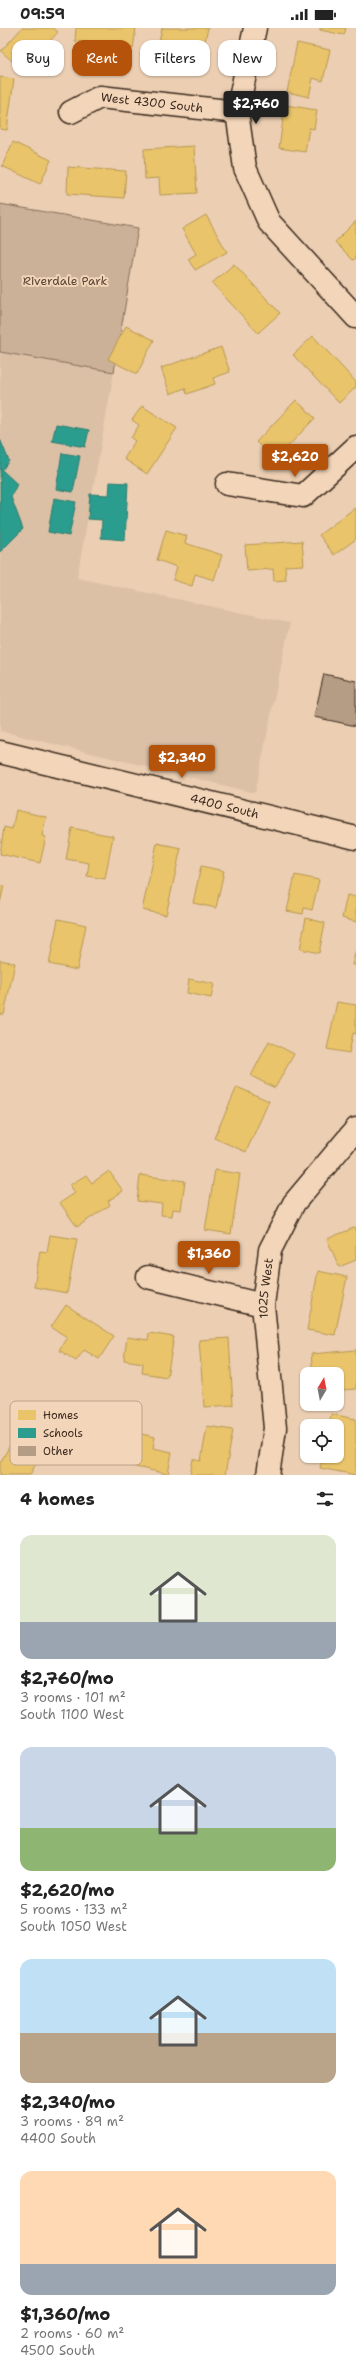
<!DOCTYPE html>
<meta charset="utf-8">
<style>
:root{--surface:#fff;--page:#f6f6f6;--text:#222;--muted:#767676;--accent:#b45309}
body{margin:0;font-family:"Shantell Sans",sans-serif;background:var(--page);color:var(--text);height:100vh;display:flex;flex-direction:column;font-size:15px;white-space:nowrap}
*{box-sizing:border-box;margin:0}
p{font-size:13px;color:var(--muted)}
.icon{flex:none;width:22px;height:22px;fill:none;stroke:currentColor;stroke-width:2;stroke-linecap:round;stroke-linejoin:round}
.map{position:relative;height:1447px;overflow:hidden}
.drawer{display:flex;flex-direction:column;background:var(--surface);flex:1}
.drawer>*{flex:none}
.banner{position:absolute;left:12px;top:12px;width:332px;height:36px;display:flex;gap:8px}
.needle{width:26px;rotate:10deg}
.controls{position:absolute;left:300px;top:1339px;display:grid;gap:8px}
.controls a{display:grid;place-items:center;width:44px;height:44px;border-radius:8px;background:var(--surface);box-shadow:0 1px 3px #0004;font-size:20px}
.price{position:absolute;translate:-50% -34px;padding:0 9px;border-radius:4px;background:var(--accent);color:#fff;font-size:13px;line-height:26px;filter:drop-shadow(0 1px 2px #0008)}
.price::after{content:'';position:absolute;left:50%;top:24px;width:12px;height:9px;margin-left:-6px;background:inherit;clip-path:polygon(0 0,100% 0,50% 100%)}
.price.on{background:#222;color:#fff}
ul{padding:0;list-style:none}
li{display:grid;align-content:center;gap:8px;height:212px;padding:0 20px}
li span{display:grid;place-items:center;height:124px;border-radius:12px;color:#555}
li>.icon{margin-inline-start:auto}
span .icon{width:72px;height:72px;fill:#fffc;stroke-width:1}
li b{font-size:17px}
h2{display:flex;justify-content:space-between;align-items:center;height:48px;padding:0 20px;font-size:17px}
.tag{padding:0 14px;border-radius:12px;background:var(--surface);box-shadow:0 1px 3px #0004;font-size:14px;line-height:36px}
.tag.on{background:var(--accent);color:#fff}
.status{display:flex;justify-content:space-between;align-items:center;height:28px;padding:0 20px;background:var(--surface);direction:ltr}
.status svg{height:11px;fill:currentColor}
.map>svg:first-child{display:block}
.built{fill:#dbc0a5}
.green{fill:#cbb197;stroke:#836e5a}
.homes{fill:#e9c46a;stroke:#b59653}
.schools{fill:#2a9d8f;stroke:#2f7a6d}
.building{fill:#b49c85;stroke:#3b2a1e}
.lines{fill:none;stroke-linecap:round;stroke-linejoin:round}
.minor-casing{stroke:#3b2a1e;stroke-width:25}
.tertiary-casing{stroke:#3b2a1e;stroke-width:25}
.minor{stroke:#f3d6b9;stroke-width:22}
.tertiary{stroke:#f3d6b9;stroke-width:22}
.labels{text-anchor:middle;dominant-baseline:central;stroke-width:4;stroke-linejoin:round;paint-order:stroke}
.street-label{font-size:12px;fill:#3b2a1e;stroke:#f3d6b9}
.park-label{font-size:12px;fill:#584536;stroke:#f3d6b9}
.key{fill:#f3d6b9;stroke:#bca28a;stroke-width:1}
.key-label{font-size:11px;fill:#3b2a1e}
</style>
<div class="status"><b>09:59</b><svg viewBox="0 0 49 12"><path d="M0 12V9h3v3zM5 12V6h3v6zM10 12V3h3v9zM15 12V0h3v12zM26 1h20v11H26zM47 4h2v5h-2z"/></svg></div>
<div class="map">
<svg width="356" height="1447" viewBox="0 0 356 1447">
<rect width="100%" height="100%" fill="#eccfb3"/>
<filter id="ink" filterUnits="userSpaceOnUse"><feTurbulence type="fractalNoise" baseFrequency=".025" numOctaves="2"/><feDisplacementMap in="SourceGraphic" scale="8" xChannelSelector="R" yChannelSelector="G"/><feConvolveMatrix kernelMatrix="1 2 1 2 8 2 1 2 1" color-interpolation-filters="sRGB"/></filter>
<g filter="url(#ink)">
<!-- built -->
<path class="built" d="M0,324L114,344L77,550L290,595L255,765L0,703Z"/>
<!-- green -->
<path class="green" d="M0,176L138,200L114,344L0,324Z"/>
<!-- homes -->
<path class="homes" d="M22,0H53L58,4L23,43L1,23Z
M76,0H136L133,21L75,13Z
M162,0H208L202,27L185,23L182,35L156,29Z
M320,0H346L344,7L320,2Z
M297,15L330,22L323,53L313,50L309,69L287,64Z
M0,49L14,51L7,102L0,101Z
M285,77L317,82L314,101L309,100L305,124L279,120Z
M13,114L51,132L40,156L2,138Z
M194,118L197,165L160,167L159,150L145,151L144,121Z
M68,139L126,143L124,170L67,166Z
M206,187L227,224L195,242L188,231L196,226L182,201Z
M356,193V230L353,232L335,214Z
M234,236L280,285L258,305L212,255Z
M126,298L154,312L137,346L108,331Z
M313,308L356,354V359L339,375L293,327Z
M221,319L230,344L213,350L215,356L187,366L185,360L170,366L161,340Z
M296,372L315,390L275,432L256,414Z
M142,378L177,400L147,446L124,431L135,413L131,410L139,397L132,392Z
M356,479V511L334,527L319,507Z
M166,502L187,508L185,515L222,527L214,552L195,546L192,558L173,552L177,539L157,532Z
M302,513L304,537L285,538L286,552L274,553L273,541L247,543L245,517Z
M16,782L46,789L42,808L46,809L40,835L0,826L4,799L12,801Z
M72,800L113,808L105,851L87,848L89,835L66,831Z
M157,815L181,820L166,887L142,882Z
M201,838L224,843L216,880L193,875Z
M295,847L319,852L312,882L304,880L303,886L287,883Z
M0,858H4L0,875Z
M347,867L356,869V894L342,890Z
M306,890L325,895L319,925L300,921Z
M58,891L86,897L77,942L49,936Z
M356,922V937H352Z
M0,932L15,935L4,987L0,986Z
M189,951L214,956L211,970L187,965Z
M337,974L356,977V1006L353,1005L349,1025L327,1021Z
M269,1013L294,1026L275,1060L251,1048Z
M237,1059L269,1073L246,1124L214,1110Z
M215,1142L240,1146L231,1206L205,1202Z
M109,1143L123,1163L108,1173L110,1177L77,1199L60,1175L75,1165L70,1157L86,1147L92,1155Z
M140,1147L185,1153L181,1182L173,1181L172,1188L161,1187L162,1176L137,1173Z
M356,1199V1232L339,1239L327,1211Z
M50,1207L77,1211L67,1265L34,1259L40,1223L47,1224Z
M318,1243L347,1249L335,1307L307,1302Z
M66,1277L114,1308L99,1331L84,1322L76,1333L59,1322L67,1309L51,1299Z
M149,1305L174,1309L167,1349L142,1345L143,1335L124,1332L127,1309L148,1312Z
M229,1310L233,1377L204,1379L199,1312Z
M356,1322V1361L342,1362V1369H337V1346H313L311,1326Z
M331,1386L356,1391V1447L320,1440L323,1428H337V1398H329Z
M22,1396L41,1406L28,1431L36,1435L30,1447H0V1435Z
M207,1398L233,1402L225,1447H190L193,1431L201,1433Z
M123,1402L155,1409L153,1420L172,1424L168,1446L131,1438L132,1431L118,1428Z"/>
<!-- schools -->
<path class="schools" d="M56,396L89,402L85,419L52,413Z
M0,411L9,433L2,442L17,456L11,469L23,501L0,524Z
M62,425L80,428L73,464L56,461Z
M110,454L128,455L125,512L101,510L102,492L88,491L90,466L109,467Z
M54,470L76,474L69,508L48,504Z"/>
<!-- building -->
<path class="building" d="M324,646L356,653V698L314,689Z"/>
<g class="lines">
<defs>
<g id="minor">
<path d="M255,0L237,84L245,140L269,194L356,289"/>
<path id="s1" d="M71,84L100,69L237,84"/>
<path d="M227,456L303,468L356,419"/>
<path d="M148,1249L263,1277"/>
<path id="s2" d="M268,1447L275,1400L263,1277L270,1222L294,1175L356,1101"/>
</g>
<g id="tertiary">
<path id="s3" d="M0,724L356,810"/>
</g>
</defs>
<!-- minor casing -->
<use href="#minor" class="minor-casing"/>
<!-- tertiary casing -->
<use href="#tertiary" class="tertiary-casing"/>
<!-- minor -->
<use href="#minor" class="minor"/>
<!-- tertiary -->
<use href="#tertiary" class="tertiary"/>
</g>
</g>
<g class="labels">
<!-- street labels -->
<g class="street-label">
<text stroke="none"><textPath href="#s1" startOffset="85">West 4300 South</textPath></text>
<text stroke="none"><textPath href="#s3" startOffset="231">4400 South</textPath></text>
<text stroke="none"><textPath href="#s2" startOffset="188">1025 West</textPath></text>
</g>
<!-- park labels -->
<g class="park-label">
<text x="65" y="253">Riverdale Park</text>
</g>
</g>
<!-- legend -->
<rect x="10" y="1373" width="132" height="64" rx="6" class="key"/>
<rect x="18" y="1382" width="18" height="10" fill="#e9c46a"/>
<rect x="18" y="1400" width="18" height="10" fill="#2a9d8f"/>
<rect x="18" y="1418" width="18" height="10" fill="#b49c85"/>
<g class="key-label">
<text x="43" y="1391">Homes</text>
<text x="43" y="1409">Schools</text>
<text x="43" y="1427">Other</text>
</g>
</svg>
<div class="controls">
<a><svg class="needle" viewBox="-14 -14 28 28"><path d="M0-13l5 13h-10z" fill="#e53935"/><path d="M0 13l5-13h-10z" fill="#767676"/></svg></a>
<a><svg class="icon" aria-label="locate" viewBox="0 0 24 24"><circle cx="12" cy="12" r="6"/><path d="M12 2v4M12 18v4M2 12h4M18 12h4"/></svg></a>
</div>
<b class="price on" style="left:256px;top:97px">$2,760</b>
<b class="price" style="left:295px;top:450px">$2,620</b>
<b class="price" style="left:182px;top:751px">$2,340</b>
<b class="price" style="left:209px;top:1247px">$1,360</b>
<div class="banner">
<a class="tag">Buy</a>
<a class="tag on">Rent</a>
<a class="tag">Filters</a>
<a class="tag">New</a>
</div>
</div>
<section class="drawer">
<h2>4 homes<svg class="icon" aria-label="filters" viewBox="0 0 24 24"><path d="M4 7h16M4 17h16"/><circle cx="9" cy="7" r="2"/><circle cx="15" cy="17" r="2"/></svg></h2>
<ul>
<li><span style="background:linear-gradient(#dfe7d0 70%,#9aa5b1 0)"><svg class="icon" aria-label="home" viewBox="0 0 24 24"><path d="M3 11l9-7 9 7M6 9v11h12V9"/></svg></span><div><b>$2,760/mo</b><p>3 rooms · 101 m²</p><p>South 1100 West</p></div></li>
<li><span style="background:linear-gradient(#c9d6e8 65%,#8fb573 0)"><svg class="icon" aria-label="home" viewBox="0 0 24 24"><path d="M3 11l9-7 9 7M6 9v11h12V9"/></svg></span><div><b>$2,620/mo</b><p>5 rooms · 133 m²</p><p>South 1050 West</p></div></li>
<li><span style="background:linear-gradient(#bfe0f5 60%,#b9a48a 0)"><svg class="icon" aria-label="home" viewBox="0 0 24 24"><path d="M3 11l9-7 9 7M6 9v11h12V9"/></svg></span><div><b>$2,340/mo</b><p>3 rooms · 89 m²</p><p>4400 South</p></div></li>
<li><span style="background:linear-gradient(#ffd9b3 75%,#9aa5b1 0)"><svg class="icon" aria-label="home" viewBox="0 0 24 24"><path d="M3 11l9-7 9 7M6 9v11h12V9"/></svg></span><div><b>$1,360/mo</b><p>2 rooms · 60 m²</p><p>4500 South</p></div></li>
</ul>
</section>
